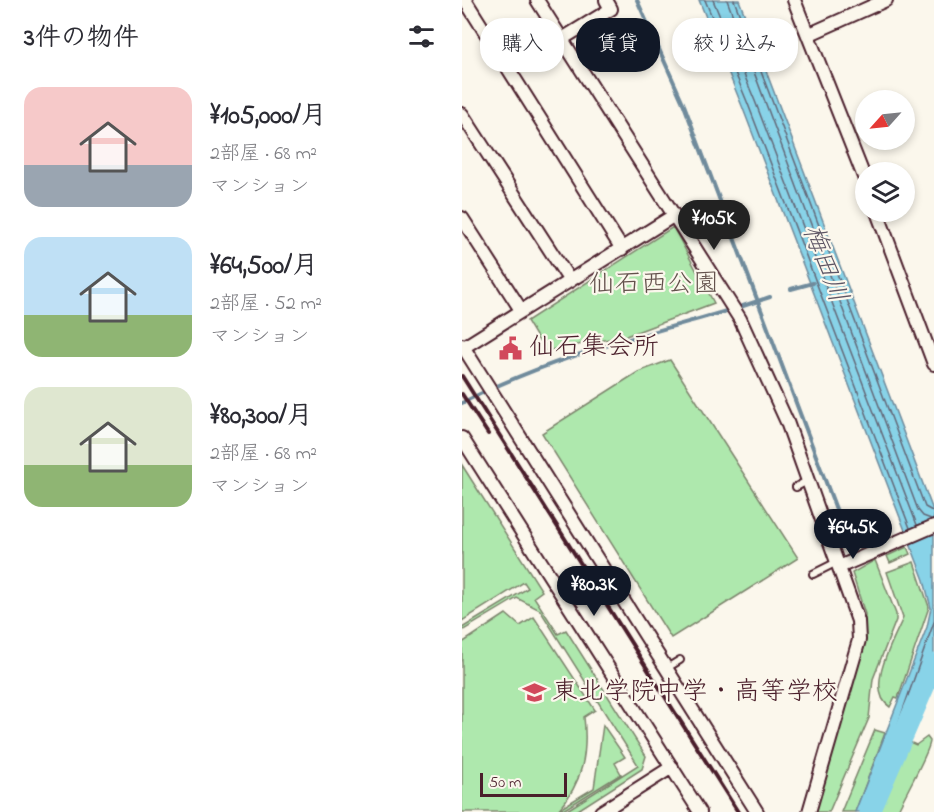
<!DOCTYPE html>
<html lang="ja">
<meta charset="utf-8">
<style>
:root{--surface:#fff;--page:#f2f2f3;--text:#2b2b33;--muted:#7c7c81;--accent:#111827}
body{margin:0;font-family:"Indie Flower","Klee One",sans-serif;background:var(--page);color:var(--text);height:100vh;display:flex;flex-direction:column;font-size:22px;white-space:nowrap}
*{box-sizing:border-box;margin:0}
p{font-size:20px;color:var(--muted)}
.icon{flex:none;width:33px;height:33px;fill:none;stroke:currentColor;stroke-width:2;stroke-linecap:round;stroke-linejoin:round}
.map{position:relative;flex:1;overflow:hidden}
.panel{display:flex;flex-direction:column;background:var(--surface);width:462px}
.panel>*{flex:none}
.top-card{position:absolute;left:18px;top:18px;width:363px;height:54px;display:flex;gap:12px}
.needle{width:39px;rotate:243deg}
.controls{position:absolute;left:393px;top:90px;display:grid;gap:12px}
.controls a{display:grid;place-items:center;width:60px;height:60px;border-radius:50%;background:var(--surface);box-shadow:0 3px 9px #0003;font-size:30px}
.scale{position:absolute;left:18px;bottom:15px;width:87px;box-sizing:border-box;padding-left:6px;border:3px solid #4a1f2b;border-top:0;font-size:16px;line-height:21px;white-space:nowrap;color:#4a1f2b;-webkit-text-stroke:4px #fbf7ec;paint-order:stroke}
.price{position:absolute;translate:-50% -51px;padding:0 14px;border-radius:21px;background:var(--accent);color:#fff;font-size:20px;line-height:39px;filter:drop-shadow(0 2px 3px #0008)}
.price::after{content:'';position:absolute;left:50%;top:36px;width:18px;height:14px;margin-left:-9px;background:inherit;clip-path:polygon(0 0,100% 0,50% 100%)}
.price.current{background:#222;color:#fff}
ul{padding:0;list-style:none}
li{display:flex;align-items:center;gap:18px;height:150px;padding:0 24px}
li span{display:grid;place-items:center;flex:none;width:168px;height:120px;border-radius:18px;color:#555}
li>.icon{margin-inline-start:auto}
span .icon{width:72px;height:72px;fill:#fffc;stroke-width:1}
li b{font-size:26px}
h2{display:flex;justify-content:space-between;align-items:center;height:72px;padding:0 24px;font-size:26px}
.tag{padding:0 21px;border-radius:24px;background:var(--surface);box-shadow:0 3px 9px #0003;font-size:21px;line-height:54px}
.tag.current{background:var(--accent);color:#fff}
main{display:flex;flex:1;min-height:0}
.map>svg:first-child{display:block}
.green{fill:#aee8ad;stroke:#7c846c;stroke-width:1.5}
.water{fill:#88d3e8;stroke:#6f8b9c;stroke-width:1.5}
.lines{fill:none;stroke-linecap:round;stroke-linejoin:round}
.shore{stroke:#636777;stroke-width:1.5}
.stream{stroke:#6f8b9c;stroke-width:4}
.river{stroke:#88d3e8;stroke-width:21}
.lane-casing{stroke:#4a1f2b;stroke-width:10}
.street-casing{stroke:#4a1f2b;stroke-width:16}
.lane{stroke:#fbf7ec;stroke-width:6}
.street{stroke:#fbf7ec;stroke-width:12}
.rail{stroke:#4a1f2b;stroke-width:4}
.labels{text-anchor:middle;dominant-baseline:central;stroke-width:4.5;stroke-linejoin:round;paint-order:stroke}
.park-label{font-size:26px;fill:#63514c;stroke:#fbf7ec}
.poi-label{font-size:26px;fill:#4a1f2b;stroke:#fbf7ec;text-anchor:start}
.water-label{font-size:27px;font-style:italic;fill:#5d5564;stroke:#fbf7ec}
</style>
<main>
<section class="panel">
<h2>3件の物件<svg class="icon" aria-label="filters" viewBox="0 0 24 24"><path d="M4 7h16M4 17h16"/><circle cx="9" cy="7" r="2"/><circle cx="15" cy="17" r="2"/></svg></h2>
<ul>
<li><span style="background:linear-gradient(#f6c9c9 65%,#9aa5b1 0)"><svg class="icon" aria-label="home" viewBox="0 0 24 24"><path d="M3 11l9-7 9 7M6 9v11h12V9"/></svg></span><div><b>¥105,000/月</b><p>2部屋 · 68 m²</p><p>マンション</p></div></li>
<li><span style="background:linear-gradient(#bfe0f5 65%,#8fb573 0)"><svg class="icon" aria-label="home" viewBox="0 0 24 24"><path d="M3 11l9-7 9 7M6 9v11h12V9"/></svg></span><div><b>¥64,500/月</b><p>2部屋 · 52 m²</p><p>マンション</p></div></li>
<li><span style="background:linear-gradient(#dfe7d0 65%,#8fb573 0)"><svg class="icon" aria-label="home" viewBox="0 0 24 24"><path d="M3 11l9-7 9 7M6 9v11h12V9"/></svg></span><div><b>¥80,300/月</b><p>2部屋 · 68 m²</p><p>マンション</p></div></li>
</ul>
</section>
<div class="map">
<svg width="472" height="812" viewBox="0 0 472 812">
<rect width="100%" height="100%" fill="#fbf7ec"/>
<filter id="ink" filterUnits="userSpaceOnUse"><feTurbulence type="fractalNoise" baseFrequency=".0167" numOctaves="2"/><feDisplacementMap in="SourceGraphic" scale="12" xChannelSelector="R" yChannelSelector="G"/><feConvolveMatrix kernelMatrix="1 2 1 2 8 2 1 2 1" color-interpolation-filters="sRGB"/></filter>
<g filter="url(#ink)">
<!-- green -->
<path class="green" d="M211,227L252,303L164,336L83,351L65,321Z
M208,360L336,558L209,638L80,433L176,372Z
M0,465L80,591L72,597L96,634L104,630L184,756L180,769L113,812H102L176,765L78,610L55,598L0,631V628L66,588L62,582L0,621Z
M445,547L448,554L428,563L425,556Z
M413,560L434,614V620L411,679L407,718L367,812H353L401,648L403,614L390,573Z
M452,562L467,607L436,698L433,697L428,707C402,690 432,639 441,618L425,572Z
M44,614L58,626L72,617L133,710L122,717C126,752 121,783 96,810L132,788L141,725L163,757L153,763L159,774L98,812H0V643Z
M413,730L423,733L393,812H379Z
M465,737L468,741C468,751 441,798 435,812H411L443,740L454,745Z"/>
<!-- water -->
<path class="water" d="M237,0H277L472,513V682L428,758L405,812H393L465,627L469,608L462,580L280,106Z"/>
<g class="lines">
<!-- shore -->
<path class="shore" d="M243,0L286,104L448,528
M251,0L293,101L455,525
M265,0L456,510L461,516L469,519
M272,0L463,507L472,512
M472,622L435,727H439L465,683L472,680"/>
<!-- stream -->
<path class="stream" d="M175,0L222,105L389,549
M329,289L351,283
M275,308L308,297
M0,403C83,359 178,336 268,310"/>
<!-- river -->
<path class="river" d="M408,812L472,664"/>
<defs>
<path id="lane" d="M334,487L345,481
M351,574L375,562
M205,668L218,660"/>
<path id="street" d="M3,0L160,249
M75,0L278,319L325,422L396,621L397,640L347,812
M332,0L404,182
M348,34L424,0
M100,39L149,9L144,0
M0,114L108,281
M415,212L472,364
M0,218L59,310
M0,345L295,812
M2,347L211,216
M0,438L238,812
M377,567L472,526
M139,812L210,767"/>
</defs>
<!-- lane casing -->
<use href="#lane" class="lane-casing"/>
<!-- street casing -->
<use href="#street" class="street-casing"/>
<!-- lane -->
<use href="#lane" class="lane"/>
<!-- street -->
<use href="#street" class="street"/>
<!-- rail -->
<path class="rail" d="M0,376L276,812
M0,394L26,434"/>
</g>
</g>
<!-- icons -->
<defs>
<symbol id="civic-bare" viewBox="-9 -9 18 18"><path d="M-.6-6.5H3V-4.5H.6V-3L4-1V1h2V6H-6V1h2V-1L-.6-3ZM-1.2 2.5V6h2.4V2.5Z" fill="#d1495b" stroke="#fbf7ec" stroke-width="2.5" paint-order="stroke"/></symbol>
<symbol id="school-bare" viewBox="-9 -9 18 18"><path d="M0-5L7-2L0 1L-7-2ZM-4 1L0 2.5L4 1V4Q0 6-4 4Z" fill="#d1495b" stroke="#fbf7ec" stroke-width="2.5" paint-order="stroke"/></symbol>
</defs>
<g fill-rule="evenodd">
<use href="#civic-bare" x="32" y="332" width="33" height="33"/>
<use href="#school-bare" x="56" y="676" width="33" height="33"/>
</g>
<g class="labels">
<!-- park labels -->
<g class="park-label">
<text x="192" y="285">仙石西公園</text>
</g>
<!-- poi labels -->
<g class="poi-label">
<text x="67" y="348">仙石集会所</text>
<text x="90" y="693">東北学院中学・高等学校</text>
</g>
<!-- water labels -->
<g class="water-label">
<text transform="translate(362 264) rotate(69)">梅田川</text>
</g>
</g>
</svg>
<div class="controls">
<a><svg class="needle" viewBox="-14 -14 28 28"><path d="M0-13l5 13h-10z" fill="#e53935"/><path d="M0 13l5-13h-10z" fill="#7c7c81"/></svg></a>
<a><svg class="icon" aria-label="layers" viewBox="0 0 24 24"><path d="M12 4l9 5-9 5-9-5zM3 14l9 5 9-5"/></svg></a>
</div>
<div class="scale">50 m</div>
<b class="price current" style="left:252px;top:251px">¥105K</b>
<b class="price" style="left:391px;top:560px">¥64.5K</b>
<b class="price" style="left:132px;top:617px">¥80.3K</b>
<div class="top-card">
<a class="tag">購入</a>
<a class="tag current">賃貸</a>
<a class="tag">絞り込み</a>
</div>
</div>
</main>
